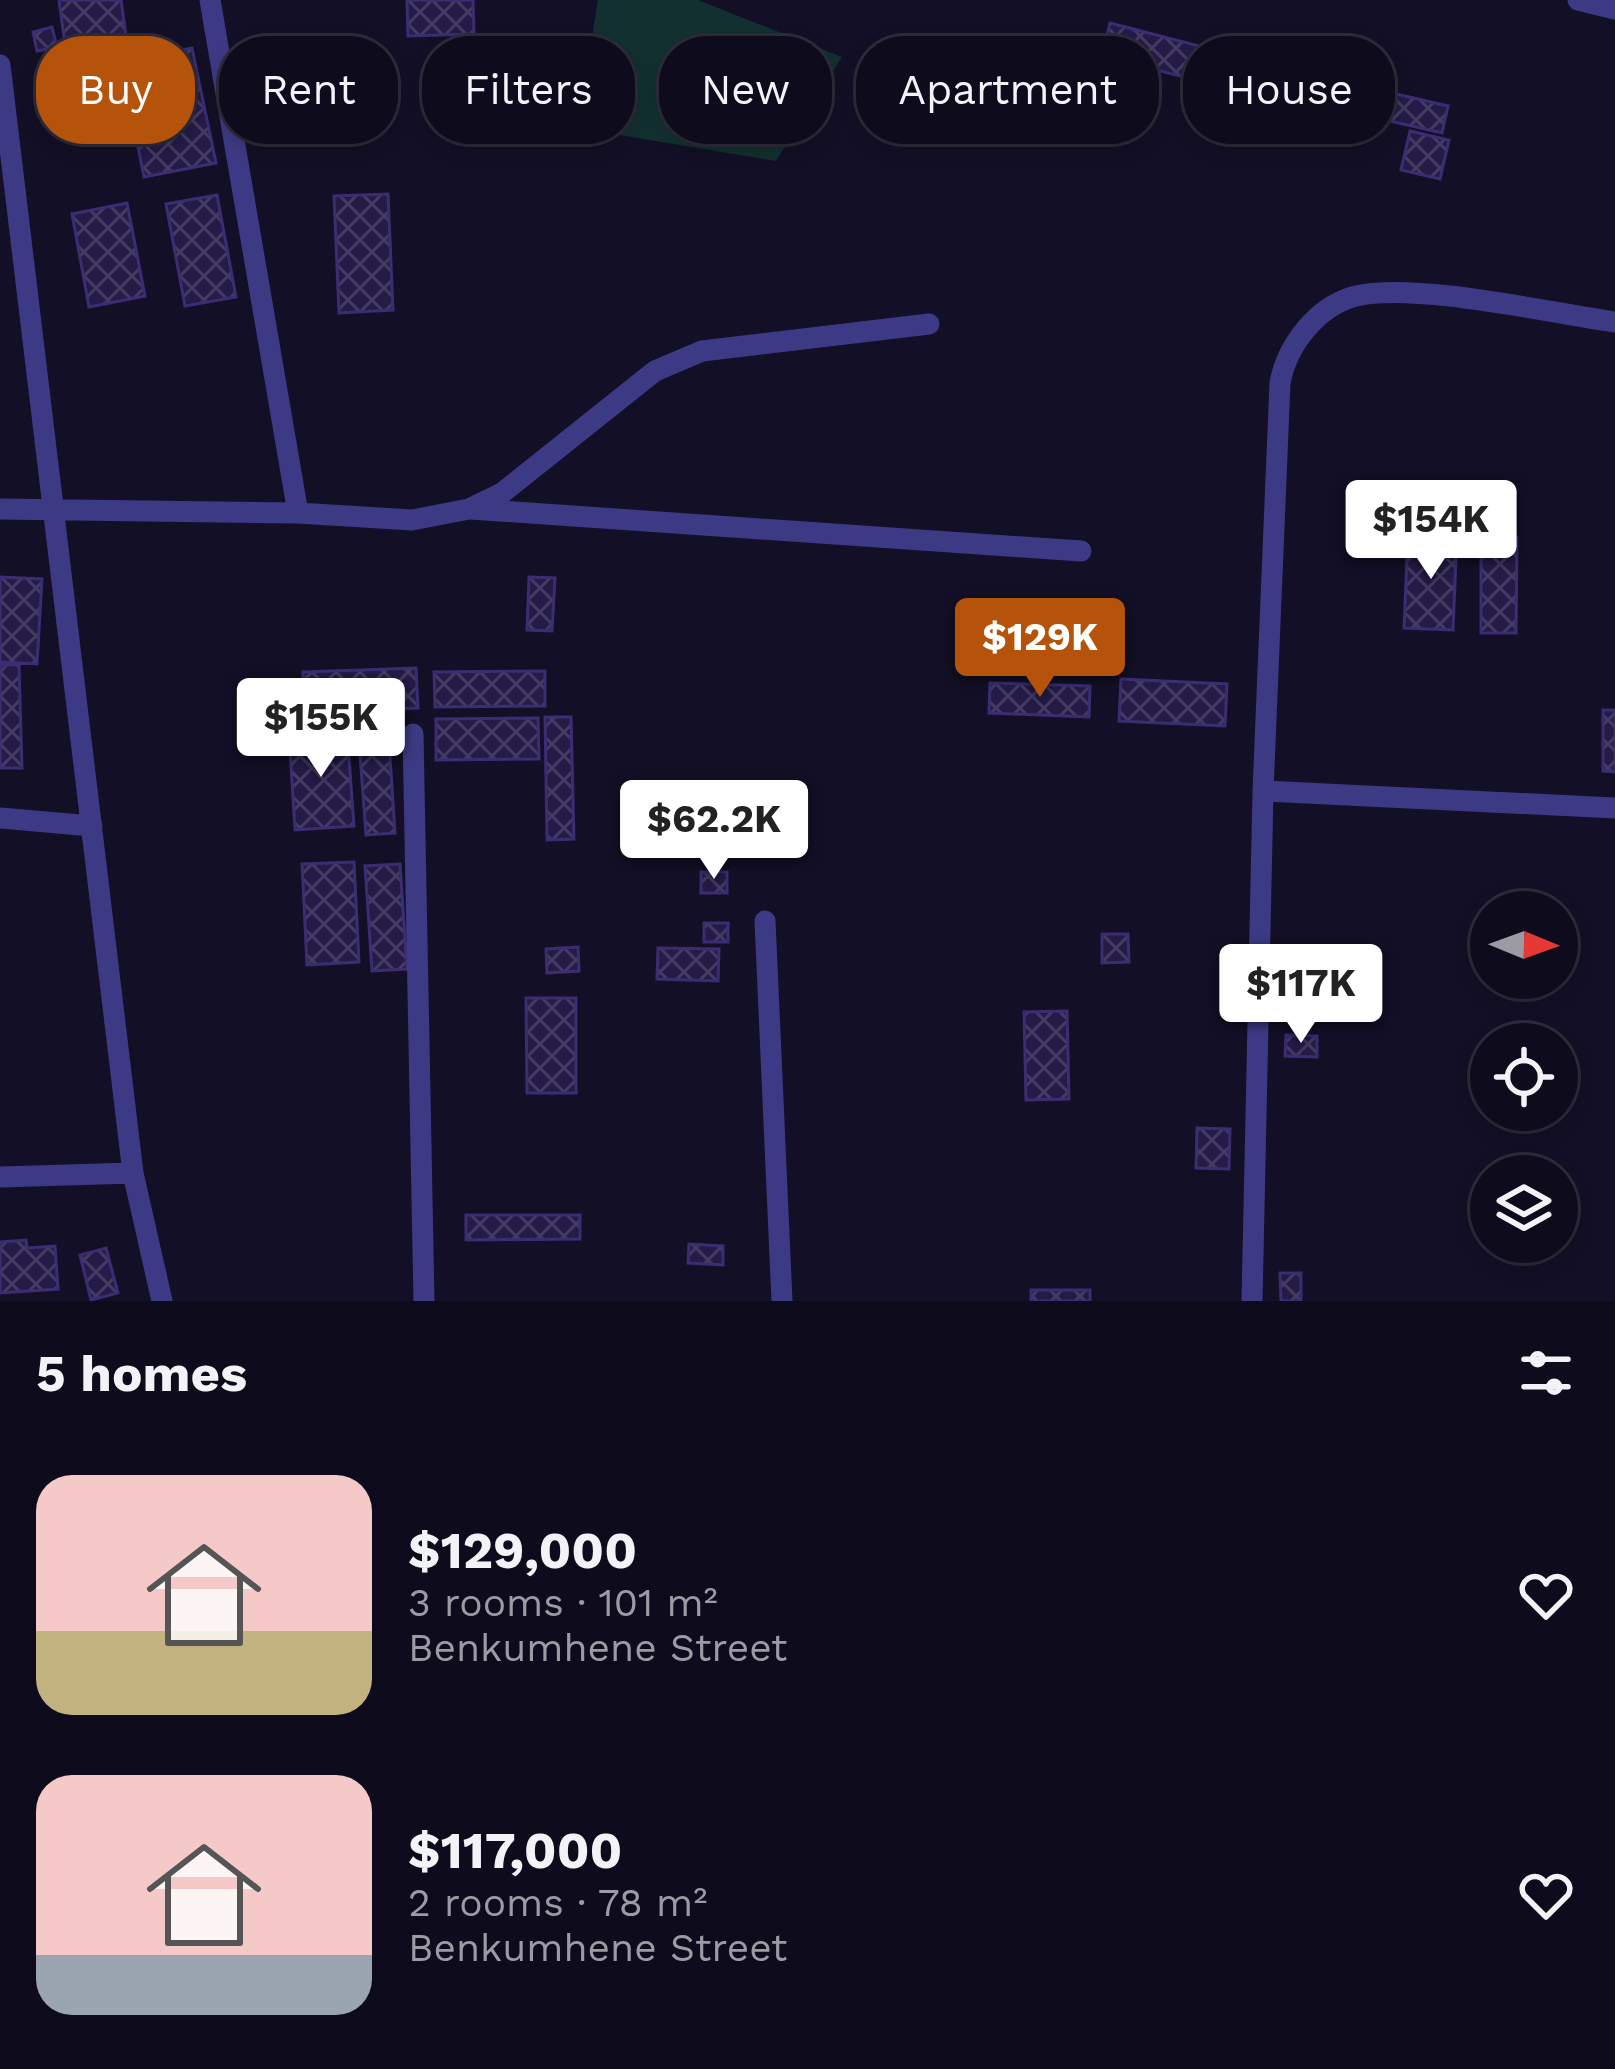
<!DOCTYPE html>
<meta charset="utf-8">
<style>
:root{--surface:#0e0b1c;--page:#171425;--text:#f1f3f6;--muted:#9b9ba3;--line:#2e2b3b;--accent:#b45309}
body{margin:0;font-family:"Work Sans",sans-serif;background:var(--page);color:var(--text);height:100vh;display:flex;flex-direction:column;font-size:45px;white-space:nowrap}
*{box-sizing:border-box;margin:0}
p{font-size:39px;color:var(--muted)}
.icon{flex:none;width:66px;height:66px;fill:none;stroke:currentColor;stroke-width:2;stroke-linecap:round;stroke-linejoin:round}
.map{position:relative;height:1301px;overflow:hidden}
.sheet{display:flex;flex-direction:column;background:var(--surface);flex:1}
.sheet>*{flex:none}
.top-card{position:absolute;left:36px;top:36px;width:1545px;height:108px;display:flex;gap:24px}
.needle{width:78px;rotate:91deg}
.buttons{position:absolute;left:1470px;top:891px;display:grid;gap:24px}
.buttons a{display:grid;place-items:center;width:108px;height:108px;border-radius:50%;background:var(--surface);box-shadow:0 6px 18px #0003,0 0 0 3px var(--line);font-size:60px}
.price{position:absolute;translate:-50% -102px;padding:0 27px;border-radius:12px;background:#fff;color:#222;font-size:39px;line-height:78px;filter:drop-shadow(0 3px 6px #0008)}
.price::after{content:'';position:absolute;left:50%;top:72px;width:36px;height:27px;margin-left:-18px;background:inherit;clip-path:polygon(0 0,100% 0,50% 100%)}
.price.selected{background:var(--accent);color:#fff}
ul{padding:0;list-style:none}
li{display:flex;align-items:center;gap:36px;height:300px;padding:0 36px}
li span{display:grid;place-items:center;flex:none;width:336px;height:240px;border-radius:36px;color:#555}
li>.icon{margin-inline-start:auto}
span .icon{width:144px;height:144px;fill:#fffc;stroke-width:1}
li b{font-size:51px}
h2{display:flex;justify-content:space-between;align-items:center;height:144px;padding:0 36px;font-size:51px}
.chip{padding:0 42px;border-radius:48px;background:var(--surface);box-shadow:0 6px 18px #0003,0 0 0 3px var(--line);font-size:42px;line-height:108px}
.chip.selected{background:var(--accent);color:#fff}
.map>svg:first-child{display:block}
.green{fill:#12302f}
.building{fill:url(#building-cross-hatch);stroke:#3b2d73;stroke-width:3}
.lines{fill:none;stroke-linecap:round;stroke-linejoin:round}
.street{stroke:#3d3a85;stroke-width:21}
</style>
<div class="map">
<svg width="1615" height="1301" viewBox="0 0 1615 1301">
<defs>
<pattern id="building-cross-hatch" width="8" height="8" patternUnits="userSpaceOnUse" patternTransform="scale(3)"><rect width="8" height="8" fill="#241b47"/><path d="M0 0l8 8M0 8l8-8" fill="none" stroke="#433b63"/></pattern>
</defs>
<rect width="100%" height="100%" fill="#130f26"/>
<!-- green -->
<path class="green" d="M598,0H698L842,57L776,161L577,128Z"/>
<!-- building -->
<path class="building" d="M59,0H121L127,43L66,52Z
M407,0H473L474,34L408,36Z
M1110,23L1207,48L1199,81L1102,56Z
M52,27L57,47L37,51L33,32Z
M192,48L216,163L144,177L121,62Z
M1366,87L1448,106L1442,133L1360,114Z
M1410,131L1449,140L1440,179L1401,170Z
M388,194L393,310L339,313L334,196Z
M217,195L236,297L185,306L166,204Z
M127,203L145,296L89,307L72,214Z
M1408,534L1457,535L1453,630L1404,628Z
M1481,537H1517L1516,633H1481Z
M0,577L42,579L37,664L0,662Z
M529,577L555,578L552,631L527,630Z
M0,665H19L22,768H0Z
M416,668L418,708L304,712L303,672Z
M545,671V706L435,707L434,672Z
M1121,679L1227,684L1225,726L1119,721Z
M990,683L1090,686L1089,717L989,713Z
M1603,710H1615V772L1603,771Z
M545,717H571L574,839L547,840Z
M538,718L539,759L436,760V719Z
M388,726L395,833L366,835L358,728Z
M347,731L354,826L295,830L289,734Z
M354,862L359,962L307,965L302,864Z
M400,864L407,969L372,971L365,866Z
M701,872H727V893H701Z
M704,923H728V942H704Z
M1102,934H1128L1129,962L1102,963Z
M578,947L579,971L547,973L546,949Z
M658,948L719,949L718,981L657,979Z
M526,998H576V1093H527Z
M1067,1011L1069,1099L1026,1100L1024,1012Z
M1286,1035L1317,1036V1057L1285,1056Z
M1197,1128L1230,1129L1229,1169L1196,1168Z
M466,1215H580V1239L466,1240Z
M26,1240L27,1248L55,1246L58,1289L0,1293V1242Z
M689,1244L723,1246V1265L688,1263Z
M106,1248L118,1293L91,1300L80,1255Z
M1280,1273H1301V1301H1281Z
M1031,1290H1090V1301H1031Z"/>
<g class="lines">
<!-- street -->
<path class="street" d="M210,0L298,513
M1578,0L1615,9
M0,65L133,1173L162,1301
M0,509L298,513L412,520L469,509L502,493L655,371L702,351L929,324
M471,509L1081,551
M413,734L424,1301
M1263,791L1615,808
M0,818L92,826
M765,921L782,1301
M0,1177L133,1173
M1252,1301L1263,791L1280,383C1287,345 1317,306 1356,296C1414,282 1551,313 1615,322"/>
</g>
</svg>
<div class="buttons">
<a><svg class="needle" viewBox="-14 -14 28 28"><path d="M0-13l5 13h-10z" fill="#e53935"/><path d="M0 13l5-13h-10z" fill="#9b9ba3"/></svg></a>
<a><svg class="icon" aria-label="locate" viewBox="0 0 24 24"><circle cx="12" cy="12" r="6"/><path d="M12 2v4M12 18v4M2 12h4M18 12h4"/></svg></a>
<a><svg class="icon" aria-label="layers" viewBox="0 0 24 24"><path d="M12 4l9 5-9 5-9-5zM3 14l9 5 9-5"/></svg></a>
</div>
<b class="price" style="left:1431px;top:582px">$154K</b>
<b class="price selected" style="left:1040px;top:700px">$129K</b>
<b class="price" style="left:321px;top:780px">$155K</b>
<b class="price" style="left:714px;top:882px">$62.2K</b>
<b class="price" style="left:1301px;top:1046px">$117K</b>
<div class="top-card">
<a class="chip selected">Buy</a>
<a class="chip">Rent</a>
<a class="chip">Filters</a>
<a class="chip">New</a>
<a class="chip">Apartment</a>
<a class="chip">House</a>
</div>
</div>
<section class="sheet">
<h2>5 homes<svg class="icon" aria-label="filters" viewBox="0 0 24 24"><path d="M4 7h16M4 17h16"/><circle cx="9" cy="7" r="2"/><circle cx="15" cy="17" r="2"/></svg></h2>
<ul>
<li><span style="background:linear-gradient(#f6c9c9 65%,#c2b280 0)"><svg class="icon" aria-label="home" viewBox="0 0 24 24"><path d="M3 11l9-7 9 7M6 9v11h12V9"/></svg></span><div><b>$129,000</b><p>3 rooms · 101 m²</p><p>Benkumhene Street</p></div><svg class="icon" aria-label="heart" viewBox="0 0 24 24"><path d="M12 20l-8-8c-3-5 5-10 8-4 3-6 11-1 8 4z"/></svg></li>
<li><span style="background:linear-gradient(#f6c9c9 75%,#9aa5b1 0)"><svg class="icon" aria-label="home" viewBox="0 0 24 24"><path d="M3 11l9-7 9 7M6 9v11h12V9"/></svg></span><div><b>$117,000</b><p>2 rooms · 78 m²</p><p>Benkumhene Street</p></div><svg class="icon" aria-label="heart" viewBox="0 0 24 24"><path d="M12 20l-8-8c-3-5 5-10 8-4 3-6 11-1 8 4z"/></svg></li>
</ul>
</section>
